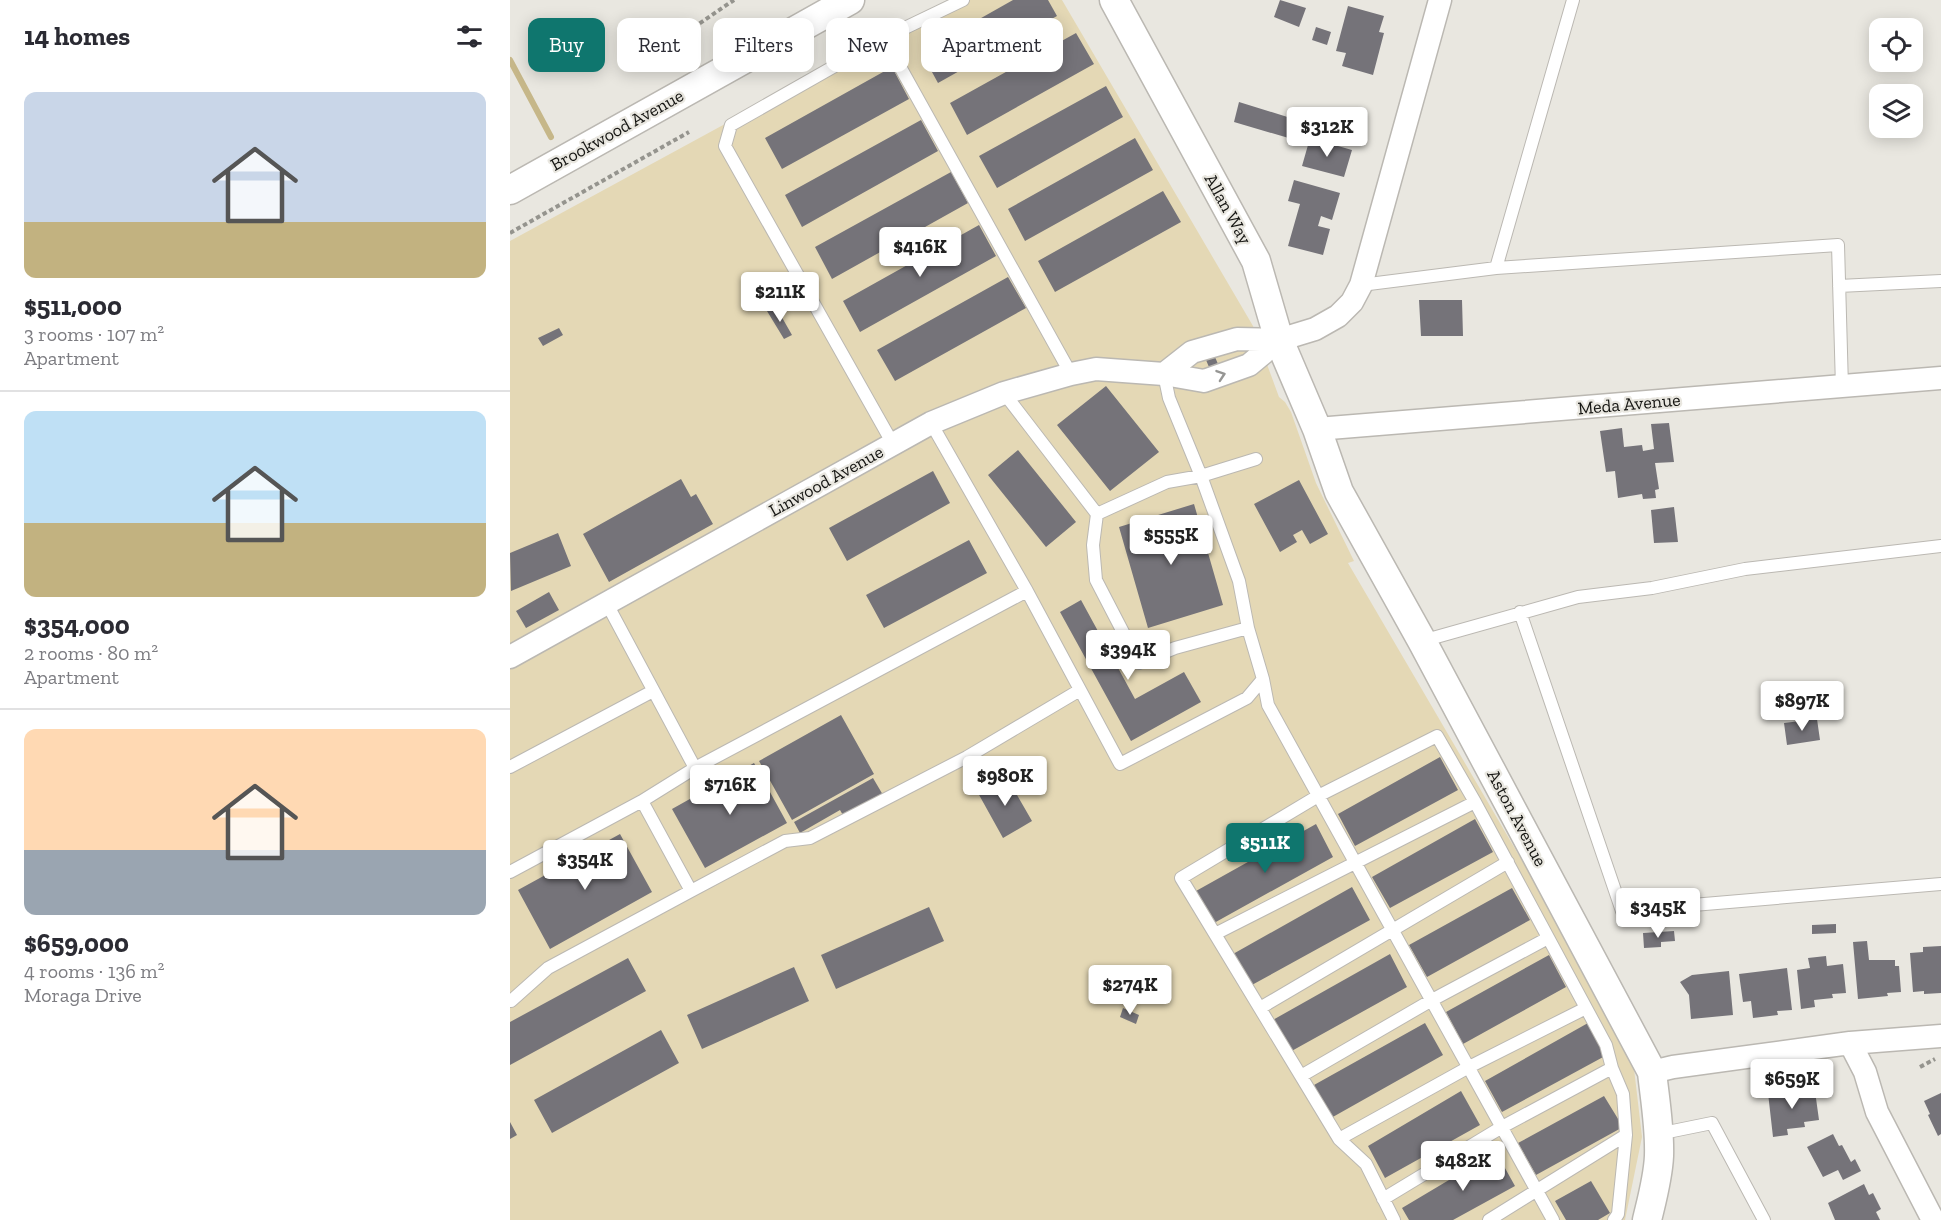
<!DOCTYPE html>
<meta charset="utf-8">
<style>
:root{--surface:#fff;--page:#f7f7f7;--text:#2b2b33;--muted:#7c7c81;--line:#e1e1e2;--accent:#0f766e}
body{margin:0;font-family:"Zilla Slab",serif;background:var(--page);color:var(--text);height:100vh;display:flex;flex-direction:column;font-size:22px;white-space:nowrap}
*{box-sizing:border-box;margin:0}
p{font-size:20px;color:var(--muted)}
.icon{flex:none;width:33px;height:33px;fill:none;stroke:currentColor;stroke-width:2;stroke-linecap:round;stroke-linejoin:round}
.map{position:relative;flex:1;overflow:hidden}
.details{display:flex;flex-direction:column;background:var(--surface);width:510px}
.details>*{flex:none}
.hud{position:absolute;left:18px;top:18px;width:570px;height:54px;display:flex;gap:12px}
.tools{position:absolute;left:1359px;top:18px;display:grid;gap:12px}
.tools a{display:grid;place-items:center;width:54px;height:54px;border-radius:12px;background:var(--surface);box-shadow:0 3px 15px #0003;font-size:30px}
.price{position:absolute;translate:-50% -51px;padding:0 14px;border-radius:6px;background:#fff;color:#222;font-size:20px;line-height:39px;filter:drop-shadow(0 2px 3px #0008)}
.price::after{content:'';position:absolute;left:50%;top:36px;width:18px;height:14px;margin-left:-9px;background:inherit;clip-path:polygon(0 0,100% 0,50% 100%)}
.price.active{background:var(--accent);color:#fff}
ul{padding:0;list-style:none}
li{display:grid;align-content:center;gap:12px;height:318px;padding:0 24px}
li+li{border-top:2px solid var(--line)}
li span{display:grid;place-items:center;height:186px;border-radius:12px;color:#555}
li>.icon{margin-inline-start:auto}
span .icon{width:108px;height:108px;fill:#fffc;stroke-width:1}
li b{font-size:26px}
h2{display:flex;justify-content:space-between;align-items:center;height:72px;padding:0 24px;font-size:26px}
.tag{padding:0 21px;border-radius:12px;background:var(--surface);box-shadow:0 3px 15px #0003;font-size:21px;line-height:54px}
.tag.active{background:var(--accent);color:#fff}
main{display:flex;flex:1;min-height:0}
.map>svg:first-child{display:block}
.green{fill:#e4d8b5}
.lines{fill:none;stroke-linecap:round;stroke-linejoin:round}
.stream{stroke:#c6b789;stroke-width:6}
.building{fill:#757379}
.service-casing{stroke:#bbb8b2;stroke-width:14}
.minor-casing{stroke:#bbb8b2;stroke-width:25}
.tertiary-casing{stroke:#bbb8b2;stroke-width:31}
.path{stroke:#95948e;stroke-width:4;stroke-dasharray:4.5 3;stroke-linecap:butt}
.service{stroke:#fff;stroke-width:12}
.minor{stroke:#fff;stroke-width:22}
.tertiary{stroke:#fff;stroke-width:28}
.oneway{stroke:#969694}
.labels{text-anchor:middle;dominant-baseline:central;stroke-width:4.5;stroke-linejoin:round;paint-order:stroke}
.street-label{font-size:18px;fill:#151512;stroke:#e9e7e0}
</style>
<main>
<section class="details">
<h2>14 homes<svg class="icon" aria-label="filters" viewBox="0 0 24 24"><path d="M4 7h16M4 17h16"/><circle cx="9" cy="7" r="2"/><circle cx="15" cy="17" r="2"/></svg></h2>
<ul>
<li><span style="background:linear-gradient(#c9d6e8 70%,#c2b280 0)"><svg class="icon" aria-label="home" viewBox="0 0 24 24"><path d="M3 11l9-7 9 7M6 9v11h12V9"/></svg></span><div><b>$511,000</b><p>3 rooms · 107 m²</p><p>Apartment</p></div></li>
<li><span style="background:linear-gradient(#bfe0f5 60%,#c2b280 0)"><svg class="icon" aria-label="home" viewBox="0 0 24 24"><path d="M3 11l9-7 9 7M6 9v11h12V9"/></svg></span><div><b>$354,000</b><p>2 rooms · 80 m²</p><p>Apartment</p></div></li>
<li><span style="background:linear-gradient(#ffd9b3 65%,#9aa5b1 0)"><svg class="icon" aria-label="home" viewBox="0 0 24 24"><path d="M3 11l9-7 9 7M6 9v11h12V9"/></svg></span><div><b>$659,000</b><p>4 rooms · 136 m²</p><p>Moraga Drive</p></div></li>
</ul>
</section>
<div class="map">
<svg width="1431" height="1220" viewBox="0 0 1431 1220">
<rect width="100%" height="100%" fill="#e9e7e0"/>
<!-- green -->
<path class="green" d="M443,0H552L743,326L769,397L775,402L781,412L806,483L844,561L838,563L1035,900L1123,1060L1132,1137L1115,1220H0V241Z"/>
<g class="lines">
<!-- stream -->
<path class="stream" d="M0,60L41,137"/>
</g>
<!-- building -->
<path class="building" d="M503,0H538L547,16L428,83L411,52Z
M770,0L796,8L789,27L764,17Z
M838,6L874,16L869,32L874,33L863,75L832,66L836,53L826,51Z
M806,27L821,32L817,45L802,40Z
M566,33L584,64L457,135L440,103Z
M382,67L399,99L272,169L255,138Z
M596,86L613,117L487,188L469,156Z
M729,102L787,120L782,139L724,122Z
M411,120L428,151L292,227L275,195Z
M625,138L643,170L515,241L498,209Z
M800,138L842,150L834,177L792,166Z
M441,172L458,203L322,279L305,247Z
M784,180L830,193L822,220L811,216L808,226L820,229L813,255L778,246L790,204L778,201Z
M653,191L671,222L545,292L528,261Z
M469,225L486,256L350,332L333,301Z
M498,277L516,308L385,381L367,350Z
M909,300H952L953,336H911Z
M266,307L282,335L274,339L257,311Z
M49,328L53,335L33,346L28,338Z
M705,357L708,364L699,367L696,360Z
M596,386L649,452L600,491L547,425Z
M1159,423L1164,462L1145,463L1149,489L1145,490L1146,498L1133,499L1132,494L1108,498L1105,471L1096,472L1090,431L1112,428L1114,447L1132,445L1133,451L1144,449L1141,424Z
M508,450L566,522L536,547L478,475Z
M423,471L440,503L337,561L319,528Z
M171,479L181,497L186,494L203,524L99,582L73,534Z
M789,480L818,534L800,544L792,530L783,535L787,542L770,552L744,504Z
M684,504L713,605L638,628L609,527Z
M1164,507L1168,542L1144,543L1141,510Z
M48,533L61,566L1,591L0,553Z
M459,540L477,573L374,628L356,595Z
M39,592L49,610L16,628L6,611Z
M571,600L625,699L674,672L691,702L621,741L550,612Z
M331,715L364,774L282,820L249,761Z
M1307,719L1310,740L1277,745L1274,723Z
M930,757L948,790L845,846L828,814Z
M244,763L277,823L195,868L162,809Z
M496,776L522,821L493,838L468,793Z
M363,778L373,795L334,817L330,810L290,833L284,822Z
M965,819L983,852L880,908L862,877Z
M806,824L823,857L704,923L686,891Z
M110,834L142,892L40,949L8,890Z
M842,887L860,920L740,986L723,954Z
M1002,888L1020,920L917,977L899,945Z
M419,907L434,941L326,989L311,955Z
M1326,924V933L1302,934V925Z
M1164,931L1165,941L1151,942V947L1134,948L1133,933Z
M1357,941L1359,960H1385V966H1389L1391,992L1377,993L1378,996L1348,999L1343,942Z
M1431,946V993L1414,994V991L1403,992L1400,953L1413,952V947Z
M880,954L897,987L778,1053L761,1021Z
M1039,955L1056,987L953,1044L936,1012Z
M1316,956L1317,966L1333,964L1336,993L1322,994L1323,998L1304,1000L1305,1007L1291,1009L1287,970L1300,968L1298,958Z
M118,958L136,991L0,1065V1022Z
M284,967L299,1001L192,1049L177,1015Z
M1277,968L1282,1010L1267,1011L1268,1015L1243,1018L1241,1001L1233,1002L1229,974Z
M1219,971L1223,1015L1181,1019L1179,995L1170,982L1182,975Z
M613,1008L629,1015L626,1024L610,1017Z
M915,1023L933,1055L821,1118L804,1085Z
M1078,1023L1095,1056L992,1112L975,1081Z
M151,1030L169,1063L42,1133L24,1100Z
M1291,1089L1292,1093L1305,1091L1309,1120L1294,1122L1295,1127L1277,1129L1278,1135L1263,1137L1258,1093Z
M951,1091L970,1125L875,1178L858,1146Z
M1431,1093V1134L1428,1136L1418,1115L1420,1114L1414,1101Z
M1094,1096L1113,1127L1026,1175L1008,1143Z
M0,1122L7,1135L0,1139Z
M1323,1134L1329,1146L1332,1145L1341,1162L1345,1159L1351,1171L1333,1180L1328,1170L1313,1177L1297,1147Z
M986,1152L1005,1186L943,1220H899L892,1208Z
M1081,1181L1100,1213L1088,1220H1056L1045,1201Z
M1354,1184L1359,1195L1363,1193L1371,1209L1366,1212L1370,1220H1325L1318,1203Z"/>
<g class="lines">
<defs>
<path id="service" d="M374,38L561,374
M986,268L1063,0
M851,285L986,268L1328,245L1332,387
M1329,286L1431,281
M654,374L659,398L691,476L729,581L738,628L753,679L758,705L1043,1220
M494,393L587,514L583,545L586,580L629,663L665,648L738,628
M421,423L517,591L610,764L737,698L753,679
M383,444L215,146L221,125L374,38L453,0
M587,514L657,482L691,476L746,459
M96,602L185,768
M1010,612L1112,911L1431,884
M912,641L1068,597L1142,588L1235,569L1431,546
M0,767L143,691
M0,872L132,801L185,768L517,591
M181,891L275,841L300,838L457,757L570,690
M705,934L965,802
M1,1001L38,968L181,891L132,801
M750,1008L998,862
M791,1076L922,1000L1038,938
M1148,1134L1202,1123L1254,1220
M829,1139L959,1067L1076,1008
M873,1199L992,1127L1102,1068
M884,1220L856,1164L829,1139L671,878L808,796L927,736L965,802L1096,1045L1102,1068L1113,1094L1116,1135L1108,1214L1104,1220
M979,1220L1116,1135"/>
<path id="minor" d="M654,374L682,352L727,339L769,340L805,329L828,316L842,302L851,285L930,0
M807,429L1431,378
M0,657L421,423L494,393L561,374L586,369L654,374L694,381L739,365L769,340
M1340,1043L1355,1072L1367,1112L1423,1220
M1142,1072L1163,1067L1340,1043L1431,1036"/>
<path id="tertiary" d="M604,0L746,261L769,340L807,429L829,492L912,641L1142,1072C1145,1100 1150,1128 1149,1156C1148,1178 1142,1199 1137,1220
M0,190L340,0"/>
</defs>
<!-- service casing -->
<use href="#service" class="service-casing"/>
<!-- minor casing -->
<use href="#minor" class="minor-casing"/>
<!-- tertiary casing -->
<use href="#tertiary" class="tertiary-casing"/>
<!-- path -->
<path class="path" d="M165,71L163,55L168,38L224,0
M0,233L179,132
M1410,1067L1425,1059"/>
<!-- service -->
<use href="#service" class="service"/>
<!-- minor -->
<use href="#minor" class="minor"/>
<!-- tertiary -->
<use href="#tertiary" class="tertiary"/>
</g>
<!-- one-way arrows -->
<defs><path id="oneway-chevron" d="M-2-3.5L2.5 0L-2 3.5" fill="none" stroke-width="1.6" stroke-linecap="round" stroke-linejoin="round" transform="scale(1.5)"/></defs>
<use class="oneway" href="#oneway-chevron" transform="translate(711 375) rotate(-19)"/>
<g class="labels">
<!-- street labels -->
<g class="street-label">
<text transform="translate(107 130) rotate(-29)">Brookwood Avenue</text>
<text transform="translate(718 209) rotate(61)">Allan Way</text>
<text transform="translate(1119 404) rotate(-5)">Meda Avenue</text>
<text transform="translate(316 481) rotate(-29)">Linwood Avenue</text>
<text transform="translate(1007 818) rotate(62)">Aston Avenue</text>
</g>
</g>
</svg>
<div class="tools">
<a><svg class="icon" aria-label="locate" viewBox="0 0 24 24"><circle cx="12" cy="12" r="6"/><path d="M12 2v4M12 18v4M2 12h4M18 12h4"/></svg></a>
<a><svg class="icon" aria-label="layers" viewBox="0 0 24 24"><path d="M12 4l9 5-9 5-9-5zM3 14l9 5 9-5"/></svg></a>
</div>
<b class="price" style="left:817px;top:158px">$312K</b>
<b class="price" style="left:410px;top:278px">$416K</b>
<b class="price" style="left:270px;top:323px">$211K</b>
<b class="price" style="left:661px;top:566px">$555K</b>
<b class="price" style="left:618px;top:681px">$394K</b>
<b class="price" style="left:1292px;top:732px">$897K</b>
<b class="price" style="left:495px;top:807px">$980K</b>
<b class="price" style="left:220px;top:816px">$716K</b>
<b class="price active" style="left:755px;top:874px">$511K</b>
<b class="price" style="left:75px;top:891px">$354K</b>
<b class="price" style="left:1148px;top:939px">$345K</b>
<b class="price" style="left:620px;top:1016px">$274K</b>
<b class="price" style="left:1282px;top:1110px">$659K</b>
<b class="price" style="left:953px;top:1192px">$482K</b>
<div class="hud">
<a class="tag active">Buy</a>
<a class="tag">Rent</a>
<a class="tag">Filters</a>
<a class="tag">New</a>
<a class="tag">Apartment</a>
</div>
</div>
</main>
